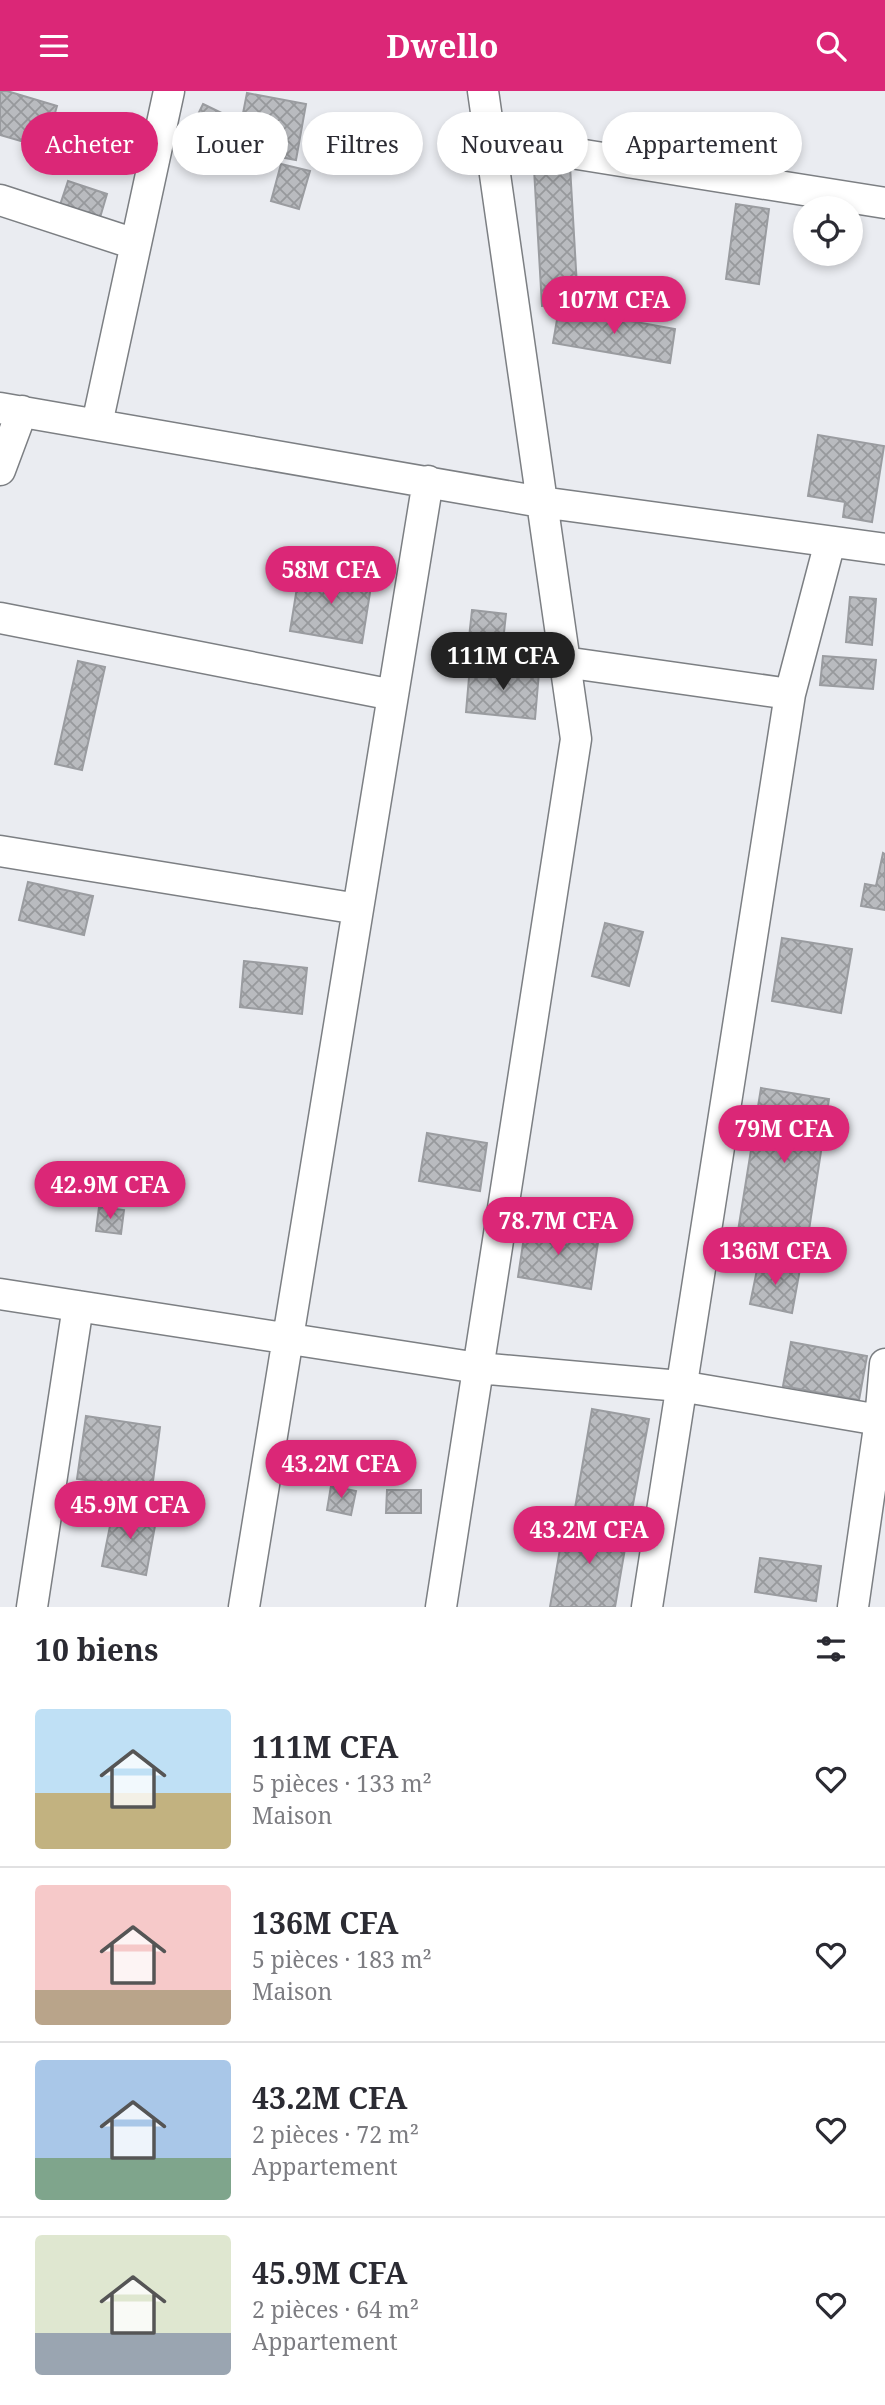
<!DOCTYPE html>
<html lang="fr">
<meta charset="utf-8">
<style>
:root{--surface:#fff;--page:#f7f7f7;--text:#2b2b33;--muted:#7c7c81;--line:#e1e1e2;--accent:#db2777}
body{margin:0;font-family:"Noto Serif",serif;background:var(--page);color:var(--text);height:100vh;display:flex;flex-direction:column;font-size:26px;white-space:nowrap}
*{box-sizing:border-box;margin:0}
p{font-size:23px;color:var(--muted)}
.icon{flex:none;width:38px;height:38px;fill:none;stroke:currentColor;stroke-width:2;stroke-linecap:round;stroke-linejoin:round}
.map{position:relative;height:1516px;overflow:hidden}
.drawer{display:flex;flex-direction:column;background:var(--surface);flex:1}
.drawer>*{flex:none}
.top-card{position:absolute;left:21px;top:21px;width:844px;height:63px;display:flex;gap:14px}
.buttons{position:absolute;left:793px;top:105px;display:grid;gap:14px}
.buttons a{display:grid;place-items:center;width:70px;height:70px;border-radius:50%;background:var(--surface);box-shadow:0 4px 10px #0003;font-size:35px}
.price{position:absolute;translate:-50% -60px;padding:0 16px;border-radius:24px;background:var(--accent);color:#fff;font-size:23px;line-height:46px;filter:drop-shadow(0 2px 4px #0008)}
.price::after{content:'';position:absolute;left:50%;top:42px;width:21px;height:16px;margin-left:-10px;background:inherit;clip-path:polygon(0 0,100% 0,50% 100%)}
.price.current{background:#222;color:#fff}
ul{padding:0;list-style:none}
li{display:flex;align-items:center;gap:21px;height:175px;padding:0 35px}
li+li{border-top:2px solid var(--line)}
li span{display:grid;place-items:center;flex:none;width:196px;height:140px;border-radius:7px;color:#555}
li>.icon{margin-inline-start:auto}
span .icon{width:84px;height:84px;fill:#fffc;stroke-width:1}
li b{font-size:30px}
h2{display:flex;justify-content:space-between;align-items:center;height:84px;padding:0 35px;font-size:30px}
.tag{padding:0 24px;border-radius:32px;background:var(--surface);box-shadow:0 4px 10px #0003;font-size:24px;line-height:63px}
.tag.current{background:var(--accent);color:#fff}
header{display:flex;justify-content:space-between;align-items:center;height:91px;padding:0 35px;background:var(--accent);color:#fff;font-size:32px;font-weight:700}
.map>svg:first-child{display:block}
.building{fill:url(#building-cross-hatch);stroke:#9a9ca0;stroke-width:2}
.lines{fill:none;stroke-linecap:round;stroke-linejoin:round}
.minor-casing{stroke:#7c7f83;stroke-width:33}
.minor{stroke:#fff;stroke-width:30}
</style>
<header><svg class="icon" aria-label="menu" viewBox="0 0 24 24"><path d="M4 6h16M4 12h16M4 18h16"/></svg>Dwello<svg class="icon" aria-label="search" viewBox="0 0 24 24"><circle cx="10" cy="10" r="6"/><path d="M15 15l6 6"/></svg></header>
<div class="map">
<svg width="885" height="1516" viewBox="0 0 885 1516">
<defs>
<pattern id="building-cross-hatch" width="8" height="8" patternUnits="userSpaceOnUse" patternTransform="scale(1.75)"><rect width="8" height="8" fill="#b9bbbf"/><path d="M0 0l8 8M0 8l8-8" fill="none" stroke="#97999c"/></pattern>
</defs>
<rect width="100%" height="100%" fill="#eaecf1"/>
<!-- building -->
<path class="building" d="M0,0H7L57,15L45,57L0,44Z
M247,2L306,13L296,69L236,58Z
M203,13L230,26L210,68L183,54Z
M281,73L310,80L299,118L271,110Z
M570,75L578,213L542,215L534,78Z
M68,90L107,103L99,130L59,117Z
M736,113L769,118L759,193L726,188Z
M559,217L675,238L670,272L553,252Z
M818,344L884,355L872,431L843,426L845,411L808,405Z
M300,478L372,489L362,552L290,540Z
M850,506L876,508L872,554L846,551Z
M472,519L506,523L502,560L468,556Z
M823,565L876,569L873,598L820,594Z
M78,570L105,576L82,679L55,673Z
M470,575L539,581L535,628L466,621Z
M883,762L885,763V819L861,815L865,793L876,795Z
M28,791L93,805L84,844L19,829Z
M605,832L643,841L629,895L592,885Z
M782,847L852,858L841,922L772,910Z
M244,870L307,877L302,923L240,916Z
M761,997L829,1008L807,1152L738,1140Z
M427,1042L487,1052L480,1100L419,1090Z
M99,1116L124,1119L121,1143L96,1140Z
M526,1133L599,1145L591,1198L518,1186Z
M759,1169L800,1178L792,1222L750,1213Z
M791,1251L867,1265L859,1309L783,1295Z
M592,1318L649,1328L628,1440L573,1429Z
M86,1325L160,1336L152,1398L77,1388Z
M331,1395L356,1400L351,1424L327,1419Z
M387,1399H421V1422H386Z
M114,1415L157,1424L146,1484L102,1475Z
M565,1429L628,1440L615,1516H550Z
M760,1467L821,1475L816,1510L755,1501Z"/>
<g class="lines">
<defs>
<path id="minor" d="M490,49L885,112
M0,109L135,153
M0,317L541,411L885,458
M97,333L169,0
M0,379L22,320
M0,527L393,604
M564,571L790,603
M0,760L358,818
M0,1203L478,1277L680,1295L885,1330
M32,1516L78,1215
M244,1516L428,390
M441,1516L576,648L483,0
M647,1516L790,603L830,451
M853,1516L880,1329L885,1273"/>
</defs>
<!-- minor casing -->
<use href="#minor" class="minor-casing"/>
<!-- minor -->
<use href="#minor" class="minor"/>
</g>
</svg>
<div class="buttons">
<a><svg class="icon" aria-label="locate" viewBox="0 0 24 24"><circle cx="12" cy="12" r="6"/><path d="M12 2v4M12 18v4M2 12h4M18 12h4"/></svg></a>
</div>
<b class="price" style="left:614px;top:245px">107M CFA</b>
<b class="price" style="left:331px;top:515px">58M CFA</b>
<b class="price current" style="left:503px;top:601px">111M CFA</b>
<b class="price" style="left:784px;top:1074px">79M CFA</b>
<b class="price" style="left:110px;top:1130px">42.9M CFA</b>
<b class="price" style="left:558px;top:1166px">78.7M CFA</b>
<b class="price" style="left:775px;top:1196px">136M CFA</b>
<b class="price" style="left:341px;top:1409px">43.2M CFA</b>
<b class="price" style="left:130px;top:1450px">45.9M CFA</b>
<b class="price" style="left:589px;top:1475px">43.2M CFA</b>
<div class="top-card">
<a class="tag current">Acheter</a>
<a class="tag">Louer</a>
<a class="tag">Filtres</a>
<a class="tag">Nouveau</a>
<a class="tag">Appartement</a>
</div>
</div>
<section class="drawer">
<h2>10 biens<svg class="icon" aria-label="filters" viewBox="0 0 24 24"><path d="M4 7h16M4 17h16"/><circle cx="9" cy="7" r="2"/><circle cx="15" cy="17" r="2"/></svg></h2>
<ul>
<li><span style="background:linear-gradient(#bfe0f5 60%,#c2b280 0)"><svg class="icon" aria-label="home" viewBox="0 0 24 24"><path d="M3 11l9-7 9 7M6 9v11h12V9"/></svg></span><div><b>111M CFA</b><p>5 pièces · 133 m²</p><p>Maison</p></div><svg class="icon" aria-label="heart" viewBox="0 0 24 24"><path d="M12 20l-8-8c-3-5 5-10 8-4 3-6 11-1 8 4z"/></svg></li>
<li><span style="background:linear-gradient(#f6c9c9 75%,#b9a48a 0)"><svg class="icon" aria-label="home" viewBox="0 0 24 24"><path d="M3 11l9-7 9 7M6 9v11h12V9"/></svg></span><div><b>136M CFA</b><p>5 pièces · 183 m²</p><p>Maison</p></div><svg class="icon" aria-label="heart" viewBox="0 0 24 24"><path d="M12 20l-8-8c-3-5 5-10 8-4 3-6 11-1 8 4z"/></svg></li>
<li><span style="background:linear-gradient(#a9c7e8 70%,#7fa58c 0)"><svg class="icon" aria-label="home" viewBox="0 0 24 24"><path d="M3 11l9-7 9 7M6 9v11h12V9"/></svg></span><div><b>43.2M CFA</b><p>2 pièces · 72 m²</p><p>Appartement</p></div><svg class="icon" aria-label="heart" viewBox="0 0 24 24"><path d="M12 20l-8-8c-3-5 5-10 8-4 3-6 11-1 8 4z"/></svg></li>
<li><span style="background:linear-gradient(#dfe7d0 70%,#9aa5b1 0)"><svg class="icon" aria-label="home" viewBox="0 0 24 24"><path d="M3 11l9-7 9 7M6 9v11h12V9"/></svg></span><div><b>45.9M CFA</b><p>2 pièces · 64 m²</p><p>Appartement</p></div><svg class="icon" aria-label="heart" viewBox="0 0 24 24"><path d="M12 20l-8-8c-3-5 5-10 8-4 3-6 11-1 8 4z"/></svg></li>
</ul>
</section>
